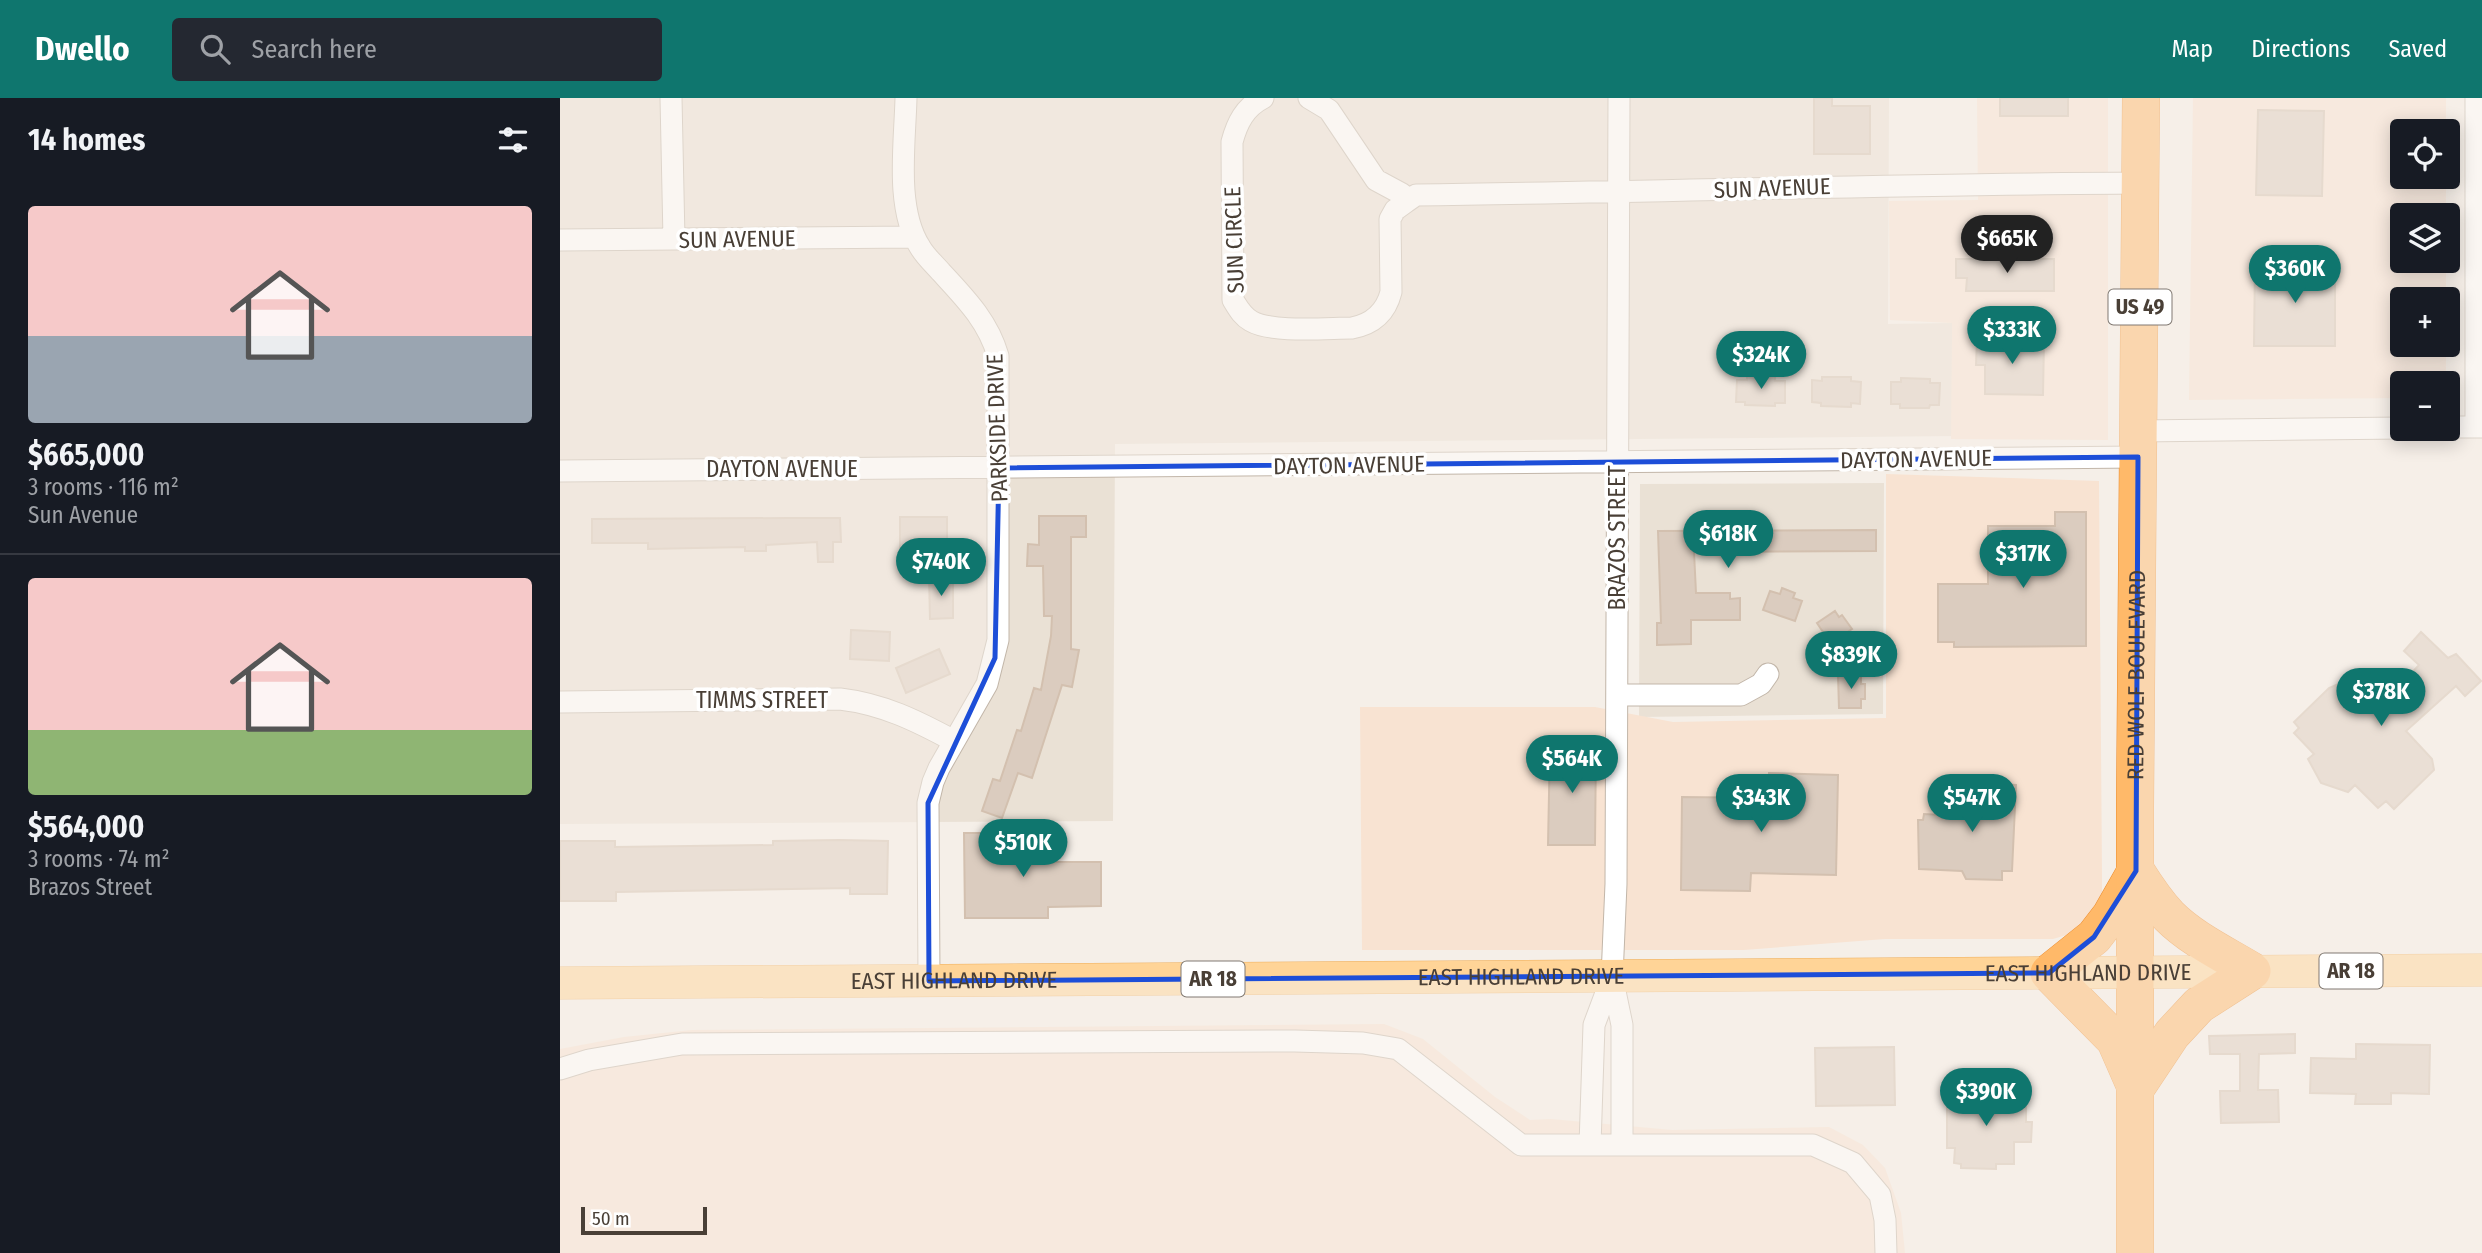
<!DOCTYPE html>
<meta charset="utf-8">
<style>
:root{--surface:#171b24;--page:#242831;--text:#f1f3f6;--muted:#9ea1a6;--line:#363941;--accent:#0f766e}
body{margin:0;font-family:"Fira Sans Condensed",sans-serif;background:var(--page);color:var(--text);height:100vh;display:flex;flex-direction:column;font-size:26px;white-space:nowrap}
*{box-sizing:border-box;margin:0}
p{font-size:23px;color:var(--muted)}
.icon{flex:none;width:38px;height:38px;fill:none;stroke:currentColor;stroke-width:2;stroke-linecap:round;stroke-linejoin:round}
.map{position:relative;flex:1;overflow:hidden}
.details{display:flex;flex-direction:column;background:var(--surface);width:560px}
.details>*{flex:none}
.controls{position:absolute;left:1830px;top:21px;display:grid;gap:14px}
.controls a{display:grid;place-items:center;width:70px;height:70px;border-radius:7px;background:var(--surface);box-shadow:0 4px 18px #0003;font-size:35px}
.scale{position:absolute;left:21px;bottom:18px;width:126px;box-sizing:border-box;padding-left:7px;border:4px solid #493f36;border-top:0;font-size:19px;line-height:24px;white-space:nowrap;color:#493f36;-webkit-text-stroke:5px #fff;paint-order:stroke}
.price{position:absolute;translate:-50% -60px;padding:0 16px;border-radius:24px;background:var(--accent);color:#fff;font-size:23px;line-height:46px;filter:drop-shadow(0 2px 4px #0008)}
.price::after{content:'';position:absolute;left:50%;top:42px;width:21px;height:16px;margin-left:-10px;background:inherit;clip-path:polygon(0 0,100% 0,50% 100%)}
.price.active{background:#222;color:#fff}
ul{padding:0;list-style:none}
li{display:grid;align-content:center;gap:14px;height:371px;padding:0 28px}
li+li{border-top:2px solid var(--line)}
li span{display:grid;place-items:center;height:217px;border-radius:7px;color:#555}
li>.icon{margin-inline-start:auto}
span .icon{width:126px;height:126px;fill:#fffc;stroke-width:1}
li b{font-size:30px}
h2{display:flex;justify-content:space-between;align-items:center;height:84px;padding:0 28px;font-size:30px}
header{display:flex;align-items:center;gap:42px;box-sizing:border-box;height:98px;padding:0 35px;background:var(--accent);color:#fff}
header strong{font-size:33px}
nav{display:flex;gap:38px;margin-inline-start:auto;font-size:24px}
.search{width:490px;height:63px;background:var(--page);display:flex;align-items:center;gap:18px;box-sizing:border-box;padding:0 24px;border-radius:7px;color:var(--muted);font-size:26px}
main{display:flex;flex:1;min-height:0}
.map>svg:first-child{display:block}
.residential{fill:#eae1d5}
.commercial{fill:#f8e3d2}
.building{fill:#dbccbf;stroke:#d3c0af;stroke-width:2}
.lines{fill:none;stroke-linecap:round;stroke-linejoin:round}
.street-casing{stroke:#c2b6a9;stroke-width:23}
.primary-casing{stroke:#eeaf5d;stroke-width:33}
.highway-casing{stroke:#ea8b2d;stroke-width:38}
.street{stroke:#fff;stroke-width:21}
.primary{stroke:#ffd497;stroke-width:32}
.highway{stroke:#ffb969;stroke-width:37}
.marked{fill:none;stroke:#1d4ed8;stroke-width:5;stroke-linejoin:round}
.labels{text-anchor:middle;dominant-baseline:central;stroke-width:7;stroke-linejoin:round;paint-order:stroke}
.shield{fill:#fff;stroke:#807972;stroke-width:2}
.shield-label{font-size:21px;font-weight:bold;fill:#493f36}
.street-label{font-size:23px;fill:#493f36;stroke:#fff}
</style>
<header>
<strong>Dwello</strong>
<div class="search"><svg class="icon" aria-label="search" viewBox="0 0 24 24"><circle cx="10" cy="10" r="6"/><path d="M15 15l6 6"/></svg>Search here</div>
<nav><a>Map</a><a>Directions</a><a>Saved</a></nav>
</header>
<main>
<section class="details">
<h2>14 homes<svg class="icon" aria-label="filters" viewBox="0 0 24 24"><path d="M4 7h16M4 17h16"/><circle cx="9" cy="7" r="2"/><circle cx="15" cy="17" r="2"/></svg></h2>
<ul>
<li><span style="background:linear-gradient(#f6c9c9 60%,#9aa5b1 0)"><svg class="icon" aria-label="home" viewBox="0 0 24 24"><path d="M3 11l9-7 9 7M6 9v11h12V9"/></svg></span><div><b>$665,000</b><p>3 rooms · 116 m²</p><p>Sun Avenue</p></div></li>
<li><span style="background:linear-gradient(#f6c9c9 70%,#8fb573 0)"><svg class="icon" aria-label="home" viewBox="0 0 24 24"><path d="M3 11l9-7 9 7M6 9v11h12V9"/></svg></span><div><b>$564,000</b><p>3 rooms · 74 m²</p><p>Brazos Street</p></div></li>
</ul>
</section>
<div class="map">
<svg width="1922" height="1155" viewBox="0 0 1922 1155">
<rect width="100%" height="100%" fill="#f5efe8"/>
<!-- residential -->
<path class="residential" d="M0,0H1329L1328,226L1393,225L1394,338L555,346L553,723L0,726Z
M1324,385L1323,616L1079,619L1080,386Z"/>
<!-- commercial -->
<path class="commercial" d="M1417,0H1548V342L1391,341L1392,225L1330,222L1329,103L1418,102Z
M1633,0H1886V33H1843V79H1886V117H1843V163H1886V201H1843V247H1886V285H1843V300L1629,302Z
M1326,376L1539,383L1542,778V797L1535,813L1510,836L1493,841H1325L1184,852H802L800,609H1035L1113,624L1326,620Z
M824,926L863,941L935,999L970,1022L991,1021L1112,1032L1269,1029L1303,1047L1325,1070L1341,1115L1345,1155H0V951L64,939L132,932Z"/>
<!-- building -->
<path class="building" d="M1254,0H1272V8H1310V56H1254Z
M1440,0H1508V18H1440Z
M1698,12L1764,13L1762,98L1696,97Z
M1396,161H1494V193H1406L1407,180H1396Z
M1695,165L1775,166V248H1694Z
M1417,241L1484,242L1483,297L1425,296V267H1416Z
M1187,278H1215V283H1225V305H1215V308L1185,307V304H1176L1177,282H1187Z
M1262,279H1291V283L1301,284L1300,306L1291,305V309L1261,308V305L1252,304V282L1262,283Z
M1341,280L1370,281V285H1380L1379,307H1370L1369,310H1340V306H1331V284H1341Z
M1495,414H1526V548L1394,549V544H1378V486H1428V428H1495Z
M479,418H526V439H511V551L519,552L512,589L502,587L472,680L458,675L442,720L422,713L433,681L440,683L457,632L461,633L474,590L481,592L491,538L492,518H484L483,468H467L468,446L479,447Z
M340,419H387V442H379V452H366V466H340Z
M228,420H280L281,444H273V464H258L257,444L206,447V453H185V449L88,451V445H32V421Z
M1316,432V453L1134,454L1136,495H1170V501L1180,500V522H1131V546L1097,547V525H1101L1098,433Z
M369,479H393V520L370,521Z
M1222,490L1235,495L1233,500L1242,503L1235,523L1203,512L1210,493L1220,496Z
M1275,513L1279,519L1282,517L1292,531L1289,533L1293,539L1275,552L1257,525Z
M291,532L330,534L329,563L290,561Z
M1861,534L1888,560L1896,556L1921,583L1905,598L1896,588L1846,633L1872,661L1874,672L1834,711L1826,703L1818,710L1795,687L1788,694L1761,685L1748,661L1754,656L1734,635L1739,630L1734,624L1769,590L1783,584L1787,589L1793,584L1812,606L1824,605L1859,567L1844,553Z
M379,551L390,576L346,595L336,570Z
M1301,576V586H1305V601H1301V610H1279L1278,577Z
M990,646H1036L1035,747H988Z
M1209,675L1278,677L1276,777L1191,775L1190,793L1121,792L1122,699L1209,700Z
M1409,685L1456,687L1452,773H1442V782L1406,781L1402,773L1359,771L1358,722H1363L1364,716L1398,718V695L1408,696Z
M404,735H453V742H470V748H489V764H541V808L488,809V820H405Z
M279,742L328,743L327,796H290V790L56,794V803H0V743H55V749L213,747V743Z
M1735,936V955L1699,956L1698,992H1718L1719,1024L1661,1025L1660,993H1680V956H1650L1649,938Z
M1796,946L1870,947L1869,996L1831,995V1006H1795L1796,996L1750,995L1751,960L1796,961Z
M1334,949L1335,1007L1256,1008L1255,950Z
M1398,990H1439V998H1452V1003H1466V1024H1472L1471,1044H1454V1066H1436V1071L1401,1070V1066L1394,1065L1395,1050H1387V1006H1398Z"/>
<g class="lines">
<defs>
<path id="street" d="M111,0L114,141
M346,0C345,45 335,110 360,149C365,158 374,166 381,174C405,200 428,223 438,258V542L427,586L379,670L373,684L368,705L369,883
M703,0C685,9 677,25 672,44L673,202C678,210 682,218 691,223C711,235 767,230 792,230C813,226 826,214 831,194L830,121L835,112L846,104L842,96L816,82L769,12L749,0
M1059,0L1056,786L1052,879L1062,927V1047
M846,104L856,97C1098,94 1339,86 1581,85
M0,142L354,139
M1888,329H1922
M1916,329V0
M1578,333L1843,330
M0,373L1578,359
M1057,597H1181L1201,586L1208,576
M0,604L280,601C323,606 357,623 394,643
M0,971L29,962L122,946L735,943L803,945L838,951L961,1047H1253L1293,1065L1320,1097L1325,1122L1326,1155
M1030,1047L1034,927L1052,879"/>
<g id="primary">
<path id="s1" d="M0,885L1922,872"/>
</g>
<g id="highway">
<path d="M1576,773C1586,789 1596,804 1609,818C1632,841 1664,856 1692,873L1639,907L1612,936L1576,990L1555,942L1489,875L1534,839L1551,817Z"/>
<path id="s2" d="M1575,1155V709L1581,0"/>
</g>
</defs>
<!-- street casing -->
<use href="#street" class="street-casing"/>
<!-- primary casing -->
<use href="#primary" class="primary-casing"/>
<!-- highway casing -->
<use href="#highway" class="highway-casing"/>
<!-- street -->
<use href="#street" class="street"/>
<!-- primary -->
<use href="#primary" class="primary"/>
<!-- highway -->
<use href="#highway" class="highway"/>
</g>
<!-- marked area -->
<path d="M0 0H1922V1155H0ZM1578,359L1576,773L1534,839L1489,875L369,883L368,705L435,560L439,370Z" fill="#f5efe8" fill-opacity=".55" fill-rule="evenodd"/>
<path class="marked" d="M1578,359L1576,773L1534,839L1489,875L369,883L368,705L435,560L439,370Z"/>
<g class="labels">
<!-- shield labels -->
<g class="shield">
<rect x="1548.5" y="191.5" width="63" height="35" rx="5"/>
<rect x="1759.5" y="855.5" width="63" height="35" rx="5"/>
<rect x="621.5" y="863.5" width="63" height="35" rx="5"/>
</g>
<g class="shield-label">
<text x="1580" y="209">US 49</text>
<text x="1791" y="873">AR 18</text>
<text x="653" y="881">AR 18</text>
</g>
<!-- street labels -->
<g class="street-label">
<text transform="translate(1212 90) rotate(-2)">SUN AVENUE</text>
<text transform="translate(177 141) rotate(-1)">SUN AVENUE</text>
<text transform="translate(674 142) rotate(-92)">SUN CIRCLE</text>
<text transform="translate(437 330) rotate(-92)">PARKSIDE DRIVE</text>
<text transform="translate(1356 361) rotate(-1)">DAYTON AVENUE</text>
<text transform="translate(789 367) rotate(-1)">DAYTON AVENUE</text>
<text x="222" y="371">DAYTON AVENUE</text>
<text transform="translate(1057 440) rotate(-90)">BRAZOS STREET</text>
<text stroke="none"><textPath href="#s2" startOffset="578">RED WOLF BOULEVARD</textPath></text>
<text x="202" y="602">TIMMS STREET</text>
<text stroke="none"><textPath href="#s1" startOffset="1528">EAST HIGHLAND DRIVE</textPath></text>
<text stroke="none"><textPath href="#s1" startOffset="961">EAST HIGHLAND DRIVE</textPath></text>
<text stroke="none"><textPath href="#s1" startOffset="394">EAST HIGHLAND DRIVE</textPath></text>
</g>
</g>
</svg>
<div class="controls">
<a><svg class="icon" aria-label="locate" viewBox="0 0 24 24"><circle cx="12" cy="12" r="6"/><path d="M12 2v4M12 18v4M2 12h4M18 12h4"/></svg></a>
<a><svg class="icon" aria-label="layers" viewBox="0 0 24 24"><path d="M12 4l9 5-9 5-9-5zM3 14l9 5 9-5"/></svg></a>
<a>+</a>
<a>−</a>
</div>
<div class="scale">50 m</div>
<b class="price active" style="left:1447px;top:177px">$665K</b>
<b class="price" style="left:1735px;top:207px">$360K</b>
<b class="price" style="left:1452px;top:268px">$333K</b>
<b class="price" style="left:1201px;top:293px">$324K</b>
<b class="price" style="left:1168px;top:472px">$618K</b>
<b class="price" style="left:1463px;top:492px">$317K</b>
<b class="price" style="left:381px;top:500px">$740K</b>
<b class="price" style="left:1291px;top:593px">$839K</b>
<b class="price" style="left:1821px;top:630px">$378K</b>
<b class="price" style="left:1012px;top:697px">$564K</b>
<b class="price" style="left:1201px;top:736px">$343K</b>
<b class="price" style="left:1412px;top:736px">$547K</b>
<b class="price" style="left:463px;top:781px">$510K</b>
<b class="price" style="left:1426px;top:1030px">$390K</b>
</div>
</main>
